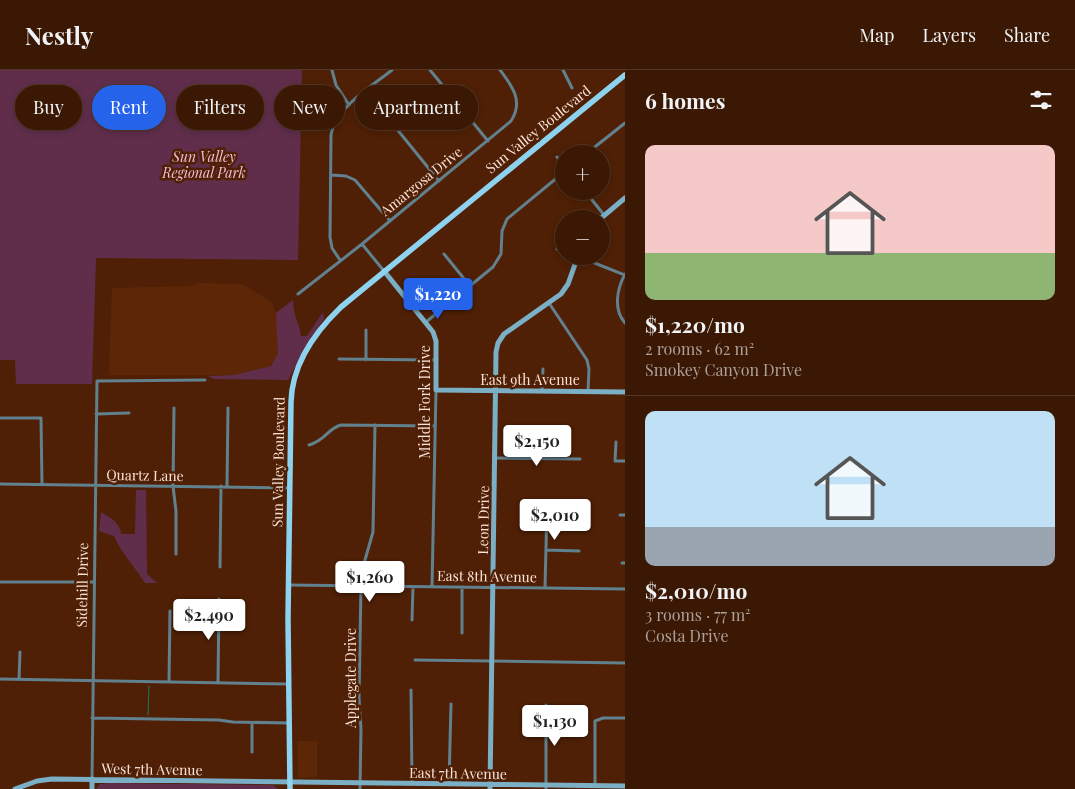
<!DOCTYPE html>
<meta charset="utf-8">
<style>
:root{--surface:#3b1804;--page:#42210e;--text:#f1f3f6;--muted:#aca09a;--line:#543726;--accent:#2563eb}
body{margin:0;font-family:"Playfair Display",serif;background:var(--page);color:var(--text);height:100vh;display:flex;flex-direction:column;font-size:19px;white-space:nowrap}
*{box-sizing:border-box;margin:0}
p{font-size:16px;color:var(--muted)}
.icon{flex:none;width:28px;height:28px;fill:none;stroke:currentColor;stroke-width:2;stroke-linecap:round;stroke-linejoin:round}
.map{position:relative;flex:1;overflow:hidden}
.details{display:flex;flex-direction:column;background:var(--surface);width:450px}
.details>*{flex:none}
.banner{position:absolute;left:15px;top:15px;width:475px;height:45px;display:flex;gap:10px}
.tools{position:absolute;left:555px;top:75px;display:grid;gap:10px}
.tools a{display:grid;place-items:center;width:55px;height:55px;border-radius:50%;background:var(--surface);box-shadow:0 2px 8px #0003,0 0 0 1px var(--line);font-size:25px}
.price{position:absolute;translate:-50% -42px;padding:0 11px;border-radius:5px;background:#fff;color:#222;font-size:16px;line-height:32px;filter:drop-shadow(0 1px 2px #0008)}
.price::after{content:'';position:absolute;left:50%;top:30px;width:15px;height:11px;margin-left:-8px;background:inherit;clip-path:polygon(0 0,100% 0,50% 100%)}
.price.active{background:var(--accent);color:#fff}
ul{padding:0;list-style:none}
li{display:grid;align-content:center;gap:10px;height:265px;padding:0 20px}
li+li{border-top:1px solid var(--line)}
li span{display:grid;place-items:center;height:155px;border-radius:10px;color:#555}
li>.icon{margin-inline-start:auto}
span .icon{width:90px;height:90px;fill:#fffc;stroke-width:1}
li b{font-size:21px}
h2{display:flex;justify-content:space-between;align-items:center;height:60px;padding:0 20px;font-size:21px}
.chip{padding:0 18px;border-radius:22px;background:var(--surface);box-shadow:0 2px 8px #0003,0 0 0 1px var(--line);font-size:18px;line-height:45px}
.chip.active{background:var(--accent);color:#fff}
header{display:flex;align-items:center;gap:30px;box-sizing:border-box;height:70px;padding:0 25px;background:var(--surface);border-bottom:1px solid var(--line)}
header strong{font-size:24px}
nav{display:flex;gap:28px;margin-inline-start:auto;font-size:18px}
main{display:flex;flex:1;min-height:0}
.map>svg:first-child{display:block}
.built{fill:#5d2707}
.green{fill:#602e4b}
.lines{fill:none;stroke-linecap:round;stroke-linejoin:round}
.stream{stroke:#1f785b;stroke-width:1}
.street{stroke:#61818f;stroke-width:3}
.secondary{stroke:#7aafc5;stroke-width:5}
.primary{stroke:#8dd2ef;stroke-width:5.5}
.labels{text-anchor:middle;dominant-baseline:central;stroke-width:5;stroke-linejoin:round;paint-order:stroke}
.street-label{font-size:14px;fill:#fbe2d7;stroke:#4f2005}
.park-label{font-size:14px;font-style:italic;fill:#f4bcd9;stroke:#4f2005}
</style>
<header>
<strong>Nestly</strong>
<nav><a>Map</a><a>Layers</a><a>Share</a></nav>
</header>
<main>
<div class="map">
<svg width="625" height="719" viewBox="0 0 625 719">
<rect width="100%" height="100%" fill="#4f2005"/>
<!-- built -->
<path class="built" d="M199,213L242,214L272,232L277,247L278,283L271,296L234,305H109L112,218L193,216Z
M297,671H317V707L298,708Z"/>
<!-- green -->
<path class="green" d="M0,0H302L298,190L96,188L92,314H16L15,290H0Z
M293,230C293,246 300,254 301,266H307L323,242L324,249L312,266L288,310L214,309L208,306L234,305L271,296L278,283L276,243Z
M136,420H146L147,504L157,513H145C135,497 122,484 114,466L99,461L101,442C109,447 121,453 121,464H135Z
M109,713L273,715L278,719H96L100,714Z"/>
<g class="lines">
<!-- stream -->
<path class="stream" d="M148,645L149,616"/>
<!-- street -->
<path class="street" d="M332,0L336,15L349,35
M430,0L488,71
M563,0L572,18
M366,21L439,111
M586,84L625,53
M557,87L564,95
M331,105L346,106L355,110L390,151
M585,121L604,145
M362,174L384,201
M557,179L564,181
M444,184L470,216
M577,186L625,205
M340,190L332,178L330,167L331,65C334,39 372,16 392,0
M625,204C617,219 613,239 625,253
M298,224L362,174L511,51C524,31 512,16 500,0
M549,233L587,290L589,299L588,321
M426,252L493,197L501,184L502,161L507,149L564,102
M339,289L436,290
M366,290V260
M542,321L543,299
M174,338L173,416L176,441V484
M96,344L129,343
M0,348H41L42,415
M616,372L615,391H625
M309,375C326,370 327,359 341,355L435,356
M495,388L580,389
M0,414L289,418
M227,416L228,338
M620,445H625
M546,480L579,481
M622,493H625
M220,497L221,416
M0,512H94
M289,515L625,519
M432,517L436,320
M545,518L547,437H577
M412,550L413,517
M462,563V517
M415,590L625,593
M0,609L288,614
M19,609L20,582
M169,612L170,541
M218,613L219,529
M411,620L412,713
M92,648L219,650L233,652L289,653
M252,682V653
M92,709L97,311L205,310
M449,713L451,634
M595,716V651L603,648H625
M360,719L361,659L359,628L361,516L363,497L373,462L375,355
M546,719V635"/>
<!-- secondary -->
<path class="secondary" d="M600,149L625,128
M384,201L433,262L436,271V320L625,322
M15,719L37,711L52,709L625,716
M92,719V709
M490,719L496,282L498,273L504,264L561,224L568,214L578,186"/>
<!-- primary -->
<path class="primary" d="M290,719L288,549L291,332C292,295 315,262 341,237L625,5"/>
</g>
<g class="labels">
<!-- street labels -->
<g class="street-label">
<text transform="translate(538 59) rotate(-39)">Sun Valley Boulevard</text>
<text transform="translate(421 111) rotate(-39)">Amargosa Drive</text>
<text x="530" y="309">East 9th Avenue</text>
<text transform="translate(424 332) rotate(-90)">Middle Fork Drive</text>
<text transform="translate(278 392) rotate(-89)">Sun Valley Boulevard</text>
<text transform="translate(145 405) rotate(1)">Quartz Lane</text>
<text transform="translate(483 450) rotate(-89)">Leon Drive</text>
<text transform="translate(487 506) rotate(1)">East 8th Avenue</text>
<text transform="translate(82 515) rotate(-89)">Sidehill Drive</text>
<text transform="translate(350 608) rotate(-90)">Applegate Drive</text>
<text transform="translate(152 699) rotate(1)">West 7th Avenue</text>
<text transform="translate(458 703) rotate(1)">East 7th Avenue</text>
</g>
<!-- park labels -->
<g class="park-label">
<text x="204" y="86">Sun Valley<tspan x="204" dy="16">Regional Park</tspan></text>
</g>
</g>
</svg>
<div class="tools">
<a>+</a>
<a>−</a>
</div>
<b class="price active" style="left:438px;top:250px">$1,220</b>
<b class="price" style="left:537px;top:397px">$2,150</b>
<b class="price" style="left:555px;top:471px">$2,010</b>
<b class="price" style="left:370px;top:533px">$1,260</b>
<b class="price" style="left:209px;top:571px">$2,490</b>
<b class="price" style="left:555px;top:677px">$1,130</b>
<div class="banner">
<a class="chip">Buy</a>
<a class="chip active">Rent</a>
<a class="chip">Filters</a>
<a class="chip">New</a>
<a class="chip">Apartment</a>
</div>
</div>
<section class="details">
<h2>6 homes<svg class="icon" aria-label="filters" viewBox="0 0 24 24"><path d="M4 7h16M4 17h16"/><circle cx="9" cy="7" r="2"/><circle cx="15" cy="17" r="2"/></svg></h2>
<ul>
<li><span style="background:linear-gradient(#f6c9c9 70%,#8fb573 0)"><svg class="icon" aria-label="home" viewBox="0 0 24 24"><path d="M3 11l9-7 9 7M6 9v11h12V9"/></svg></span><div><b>$1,220/mo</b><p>2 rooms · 62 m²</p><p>Smokey Canyon Drive</p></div></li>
<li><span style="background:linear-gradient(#bfe0f5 75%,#9aa5b1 0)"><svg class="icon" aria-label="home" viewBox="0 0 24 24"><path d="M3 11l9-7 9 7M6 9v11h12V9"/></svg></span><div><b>$2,010/mo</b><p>3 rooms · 77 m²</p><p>Costa Drive</p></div></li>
</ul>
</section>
</main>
